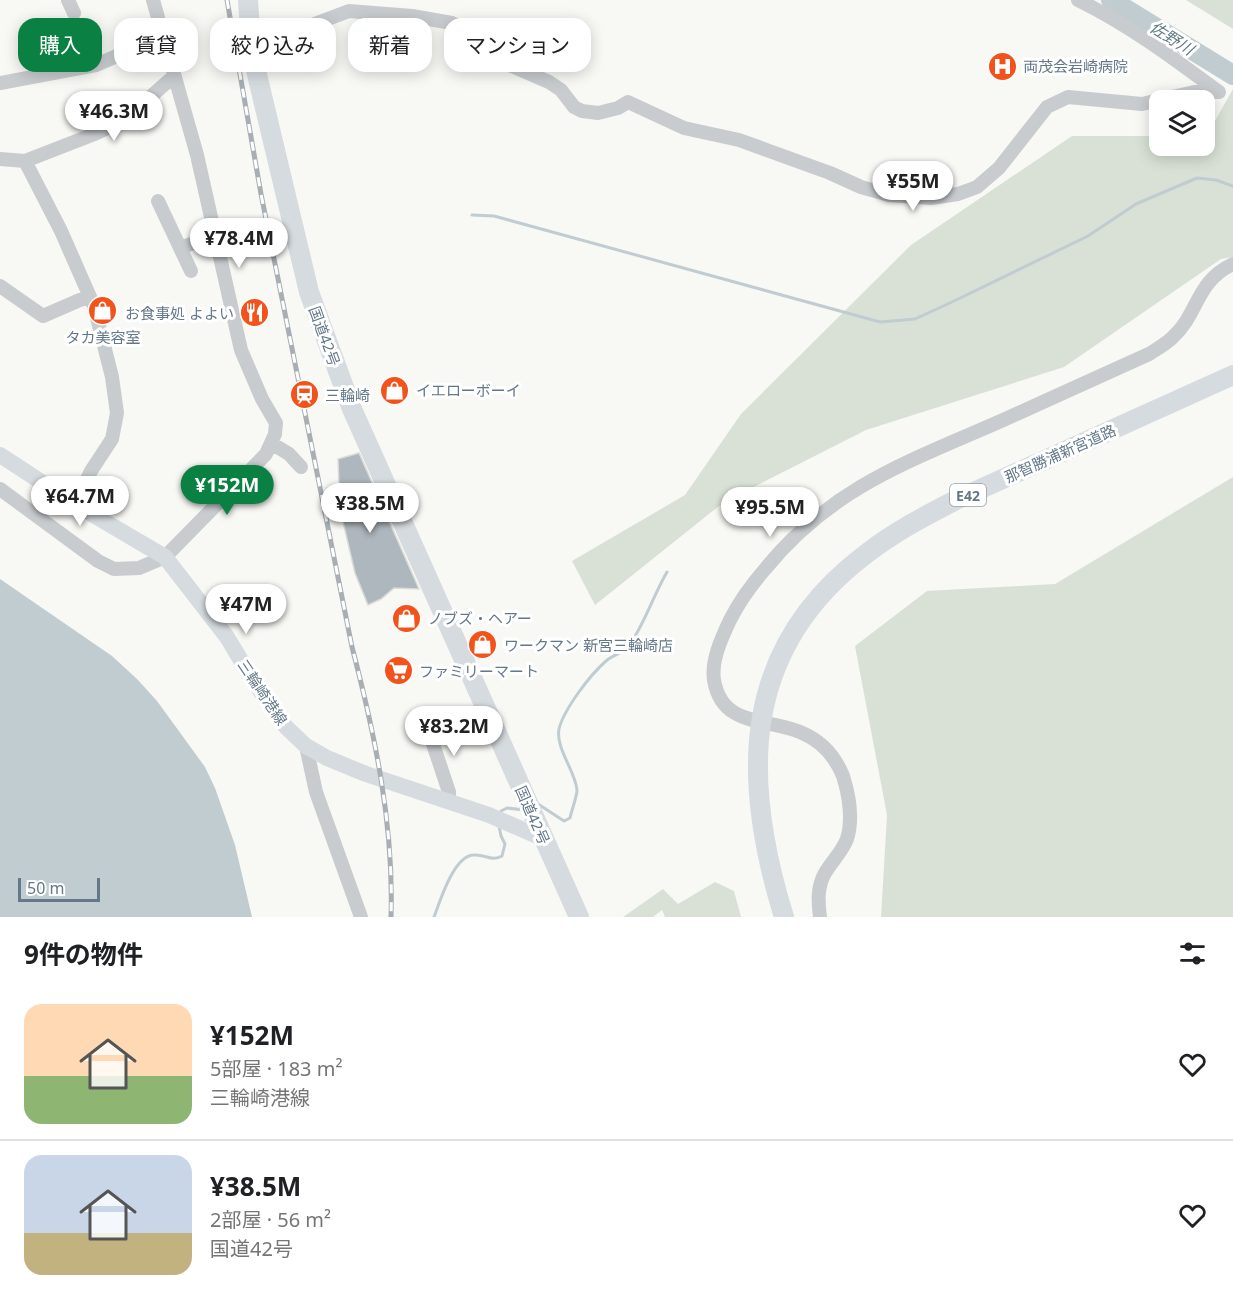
<!DOCTYPE html>
<html lang="ja">
<meta charset="utf-8">
<style>
:root{--surface:#fff;--page:#f2f2f2;--text:#202124;--muted:#757577;--line:#e0e0e0;--accent:#0b8043}
body{margin:0;font-family:"Noto Sans","Noto Sans JP",sans-serif;background:var(--page);color:var(--text);height:100vh;display:flex;flex-direction:column;font-size:22px;white-space:nowrap}
*{box-sizing:border-box;margin:0}
p{font-size:20px;color:var(--muted)}
.icon{flex:none;width:33px;height:33px;fill:none;stroke:currentColor;stroke-width:2;stroke-linecap:round;stroke-linejoin:round}
.map{position:relative;height:917px;overflow:hidden}
.panel{display:flex;flex-direction:column;background:var(--surface);flex:1}
.panel>*{flex:none}
.guide{position:absolute;left:18px;top:18px;width:600px;height:54px;display:flex;gap:12px}
.controls{position:absolute;left:1149px;top:90px;display:grid;gap:12px}
.controls a{display:grid;place-items:center;width:66px;height:66px;border-radius:12px;background:var(--surface);box-shadow:0 3px 15px #0003;font-size:30px}
.scale{position:absolute;left:18px;bottom:15px;width:82px;box-sizing:border-box;padding-left:6px;border:3px solid #647889;border-top:0;font-size:16px;line-height:21px;white-space:nowrap;color:#647889;-webkit-text-stroke:4px #fff;paint-order:stroke}
.price{position:absolute;translate:-50% -51px;padding:0 14px;border-radius:21px;background:#fff;color:#222;font-size:20px;line-height:39px;filter:drop-shadow(0 2px 3px #0008)}
.price::after{content:'';position:absolute;left:50%;top:36px;width:18px;height:14px;margin-left:-9px;background:inherit;clip-path:polygon(0 0,100% 0,50% 100%)}
.price.active{background:var(--accent);color:#fff}
ul{padding:0;list-style:none}
li{display:flex;align-items:center;gap:18px;height:150px;padding:0 24px}
li+li{border-top:2px solid var(--line)}
li span{display:grid;place-items:center;flex:none;width:168px;height:120px;border-radius:18px;color:#555}
li>.icon{margin-inline-start:auto}
span .icon{width:72px;height:72px;fill:#fffc;stroke-width:1}
li b{font-size:26px}
h2{display:flex;justify-content:space-between;align-items:center;height:72px;padding:0 24px;font-size:26px}
.pill{padding:0 21px;border-radius:18px;background:var(--surface);box-shadow:0 3px 15px #0003;font-size:21px;line-height:54px}
.pill.active{background:var(--accent);color:#fff}
.map>svg:first-child{display:block}
.green{fill:#d9e1d6}
.water{fill:#c1ccd1}
.lines{fill:none;stroke-linecap:round;stroke-linejoin:round}
.stream{stroke:#c1ccd1;stroke-width:3}
.river{stroke:#c1ccd1;stroke-width:20}
.building{fill:#aeb7bd;stroke:#dadad7;stroke-width:1.5}
.minor{stroke:#c8cccf;stroke-width:14}
.major{stroke:#d6dbdf;stroke-width:16}
.highway{stroke:#d6dbdf;stroke-width:20}
.rail-casing{stroke:#a7aeb4;stroke-width:5}
.rail{stroke:#fff;stroke-width:3;stroke-dasharray:9;stroke-linecap:butt}
.labels{text-anchor:middle;dominant-baseline:central;stroke-width:6;stroke-linejoin:round;paint-order:stroke}
.shield{fill:#fff;stroke:#92a0ac;stroke-width:1.5}
.shield-label{font-size:14px;font-weight:bold;fill:#647889}
.poi-label{font-size:15px;fill:#647889;stroke:#fff;text-anchor:start}
.street-label{font-size:15px;fill:#647889;stroke:#fff}
.water-label{font-size:16px;font-style:italic;fill:#607a84;stroke:#fff}
</style>
<div class="map">
<svg width="1233" height="917" viewBox="0 0 1233 917">
<rect width="100%" height="100%" fill="#f8f8f5"/>
<!-- green -->
<path class="green" d="M1186,0H1233V29Z
M1233,89V257L1221,259L1064,367L866,430L724,502L595,605L572,561L685,495L741,414L911,245L1072,136H1159L1160,146H1204L1205,136L1207,135Z
M1233,477V917H881L887,815L855,646L927,591L1055,584Z
M715,882L734,891L741,917H665L662,910L653,917H623L663,889L678,904Z"/>
<!-- water -->
<path class="water" d="M0,579L112,656L137,679L157,701L205,767L215,788L235,845L252,917H0Z"/>
<g class="lines">
<!-- stream -->
<path class="stream" d="M472,215L494,216L880,322L915,319L952,302L1088,236L1136,204L1197,178L1216,180L1233,186
M538,804L564,821L570,818C572,809 576,799 577,791C577,774 555,748 559,729C564,709 590,675 606,661C613,655 623,653 629,646C645,623 653,596 667,572
M501,813V811L507,808L524,810
M434,917C440,901 454,855 474,855C485,854 492,862 502,856L505,844L501,836L499,826"/>
<!-- river -->
<path class="river" d="M1111,0L1233,75"/>
</g>
<!-- building -->
<path class="building" d="M359,453L419,589L394,588L381,599L368,605L355,573L340,509L338,459Z"/>
<g class="lines">
<!-- minor -->
<path class="minor" d="M68,0L74,13
M1078,0C1129,25 1173,58 1219,92
M251,48L349,11L412,16L452,23L473,33L490,54L500,61L549,82L561,90L574,107L582,111L598,113L618,108L628,102L684,128L739,140L830,173L861,187L889,195L931,198L958,194L977,187L999,168L1047,107L1068,97L1142,104L1194,92H1219
M0,83L96,65L163,36
M0,159L25,161L97,133L123,121L174,76
M25,161L61,231L94,306L112,377L117,413L112,439L91,471L75,504
M158,201L191,271
M180,248L215,235
M0,286L43,316L89,296
M271,443L289,454L301,467
M0,489L98,561L114,569L139,568L165,557L266,454L275,434L276,423L262,399L241,350L197,155L153,0
M424,717L449,792V801
M306,746L316,792L361,917
M820,917C818,902 817,887 825,873C832,861 842,852 847,839C853,820 849,795 843,776C835,756 820,740 800,732C768,718 722,728 714,680C711,660 722,637 730,620C740,600 752,584 766,568C832,487 910,461 1001,421C1050,399 1100,376 1149,354C1157,349 1166,344 1173,337C1199,313 1196,281 1233,264"/>
<!-- major -->
<path class="major" d="M0,455L75,504L165,557L227,637L252,679L286,727L306,746L327,758L366,774L489,815L544,839"/>
<!-- highway -->
<path class="highway" d="M248,0L251,48L259,83L309,292L352,409L579,917
M784,917C741,778 740,649 866,554C894,532 925,516 956,500L1233,375"/>
<defs>
<path id="rail" d="M227,0L261,194L352,647C375,735 394,825 391,917"/>
</defs>
<!-- rail casing -->
<use href="#rail" class="rail-casing"/>
<!-- rail -->
<use href="#rail" class="rail"/>
</g>
<!-- icons -->
<defs>
<symbol id="hospital-disc" viewBox="-11 -11 22 22"><circle r="9.5" fill="#f3531a" stroke="#fff"/><path d="M-5-5h3v3.5h4V-5h3V5h-3V1.5h-4V5h-3Z" fill="#fff"/></symbol>
<symbol id="shop-disc" viewBox="-11 -11 22 22"><circle r="9.5" fill="#f3531a" stroke="#fff"/><path d="M-5-2.5h2.3a2.7 3.5 0 0 1 5.4 0H5L5.5 6h-11ZM-1.5-2.5h3a1.5 2.3 0 0 0-3 0Z" fill="#fff"/></symbol>
<symbol id="restaurant-disc" viewBox="-11 -11 22 22"><circle r="9.5" fill="#f3531a" stroke="#fff"/><path d="M-5-6h1v4h1v-4h1v4h1v-4h1v5L-1.5 .5V6h-2V.5L-5-1ZM5-6V6H3V1.5H1.5Q1.5-4 5-6Z" fill="#fff"/></symbol>
<symbol id="station-disc" viewBox="-11 -11 22 22"><circle r="9.5" fill="#f3531a" stroke="#fff"/><path d="M-3-6H3Q5-6 5-4V2Q5 4 3 4L4.5 6H3L1.5 4h-3L-3 6H-4.5L-3 4Q-5 4-5 2V-4Q-5-6-3-6ZM-3.5-4v3h7v-3ZM-3.5 1v1.5H-2V1ZM2 1v1.5H3.5V1Z" fill="#fff"/></symbol>
<symbol id="supermarket-disc" viewBox="-11 -11 22 22"><circle r="9.5" fill="#f3531a" stroke="#fff"/><path d="M-6-5.5h2.5l.6 2H6L4.5 2H-2.5L-4.4-4H-6ZM-1.5 3.2a1.3 1.3 0 1 0 .1 0ZM3 3.2a1.3 1.3 0 1 0 .1 0Z" fill="#fff"/></symbol>
</defs>
<g fill-rule="evenodd">
<use href="#hospital-disc" x="986" y="50" width="33" height="33"/>
<use href="#shop-disc" x="86" y="294" width="33" height="33"/>
<use href="#restaurant-disc" x="238" y="296" width="33" height="33"/>
<use href="#shop-disc" x="378" y="374" width="33" height="33"/>
<use href="#station-disc" x="288" y="378" width="33" height="33"/>
<use href="#shop-disc" x="390" y="602" width="33" height="33"/>
<use href="#shop-disc" x="466" y="628" width="33" height="33"/>
<use href="#supermarket-disc" x="382" y="654" width="33" height="33"/>
</g>
<g class="labels">
<!-- shield labels -->
<rect class="shield" x="950" y="484" width="36" height="22" rx="4.5"/>
<g class="shield-label">
<text x="968" y="495">E42</text>
</g>
<!-- poi labels -->
<g class="poi-label">
<text x="1023" y="66">両茂会岩崎病院</text>
<text x="234" y="313" text-anchor="end">お食事処 よよい</text>
<text x="103" y="337" text-anchor="middle">タカ美容室</text>
<text x="416" y="390">イエローボーイ</text>
<text x="325" y="395">三輪崎</text>
<text x="428" y="618">ノブズ・ヘアー</text>
<text x="504" y="645">ワークマン 新宮三輪崎店</text>
<text x="419" y="671">ファミリーマート</text>
</g>
<!-- street labels -->
<g class="street-label">
<text transform="translate(325 336) rotate(70)">国道42号</text>
<text transform="translate(1060 453) rotate(-24)">那智勝浦新宮道路</text>
<text transform="translate(263 692) rotate(56)">三輪崎港線</text>
<text transform="translate(533 815) rotate(66)">国道42号</text>
</g>
<!-- water labels -->
<g class="water-label">
<text transform="translate(1172 38) rotate(32)">佐野川</text>
</g>
</g>
</svg>
<div class="controls">
<a><svg class="icon" aria-label="layers" viewBox="0 0 24 24"><path d="M12 4l9 5-9 5-9-5zM3 14l9 5 9-5"/></svg></a>
</div>
<div class="scale">50 m</div>
<b class="price" style="left:114px;top:142px">¥46.3M</b>
<b class="price" style="left:913px;top:212px">¥55M</b>
<b class="price" style="left:239px;top:269px">¥78.4M</b>
<b class="price active" style="left:227px;top:516px">¥152M</b>
<b class="price" style="left:80px;top:527px">¥64.7M</b>
<b class="price" style="left:370px;top:534px">¥38.5M</b>
<b class="price" style="left:770px;top:538px">¥95.5M</b>
<b class="price" style="left:246px;top:635px">¥47M</b>
<b class="price" style="left:454px;top:757px">¥83.2M</b>
<div class="guide">
<a class="pill active">購入</a>
<a class="pill">賃貸</a>
<a class="pill">絞り込み</a>
<a class="pill">新着</a>
<a class="pill">マンション</a>
</div>
</div>
<section class="panel">
<h2>9件の物件<svg class="icon" aria-label="filters" viewBox="0 0 24 24"><path d="M4 7h16M4 17h16"/><circle cx="9" cy="7" r="2"/><circle cx="15" cy="17" r="2"/></svg></h2>
<ul>
<li><span style="background:linear-gradient(#ffd9b3 60%,#8fb573 0)"><svg class="icon" aria-label="home" viewBox="0 0 24 24"><path d="M3 11l9-7 9 7M6 9v11h12V9"/></svg></span><div><b>¥152M</b><p>5部屋 · 183 m²</p><p>三輪崎港線</p></div><svg class="icon" aria-label="heart" viewBox="0 0 24 24"><path d="M12 20l-8-8c-3-5 5-10 8-4 3-6 11-1 8 4z"/></svg></li>
<li><span style="background:linear-gradient(#c9d6e8 65%,#c2b280 0)"><svg class="icon" aria-label="home" viewBox="0 0 24 24"><path d="M3 11l9-7 9 7M6 9v11h12V9"/></svg></span><div><b>¥38.5M</b><p>2部屋 · 56 m²</p><p>国道42号</p></div><svg class="icon" aria-label="heart" viewBox="0 0 24 24"><path d="M12 20l-8-8c-3-5 5-10 8-4 3-6 11-1 8 4z"/></svg></li>
</ul>
</section>
